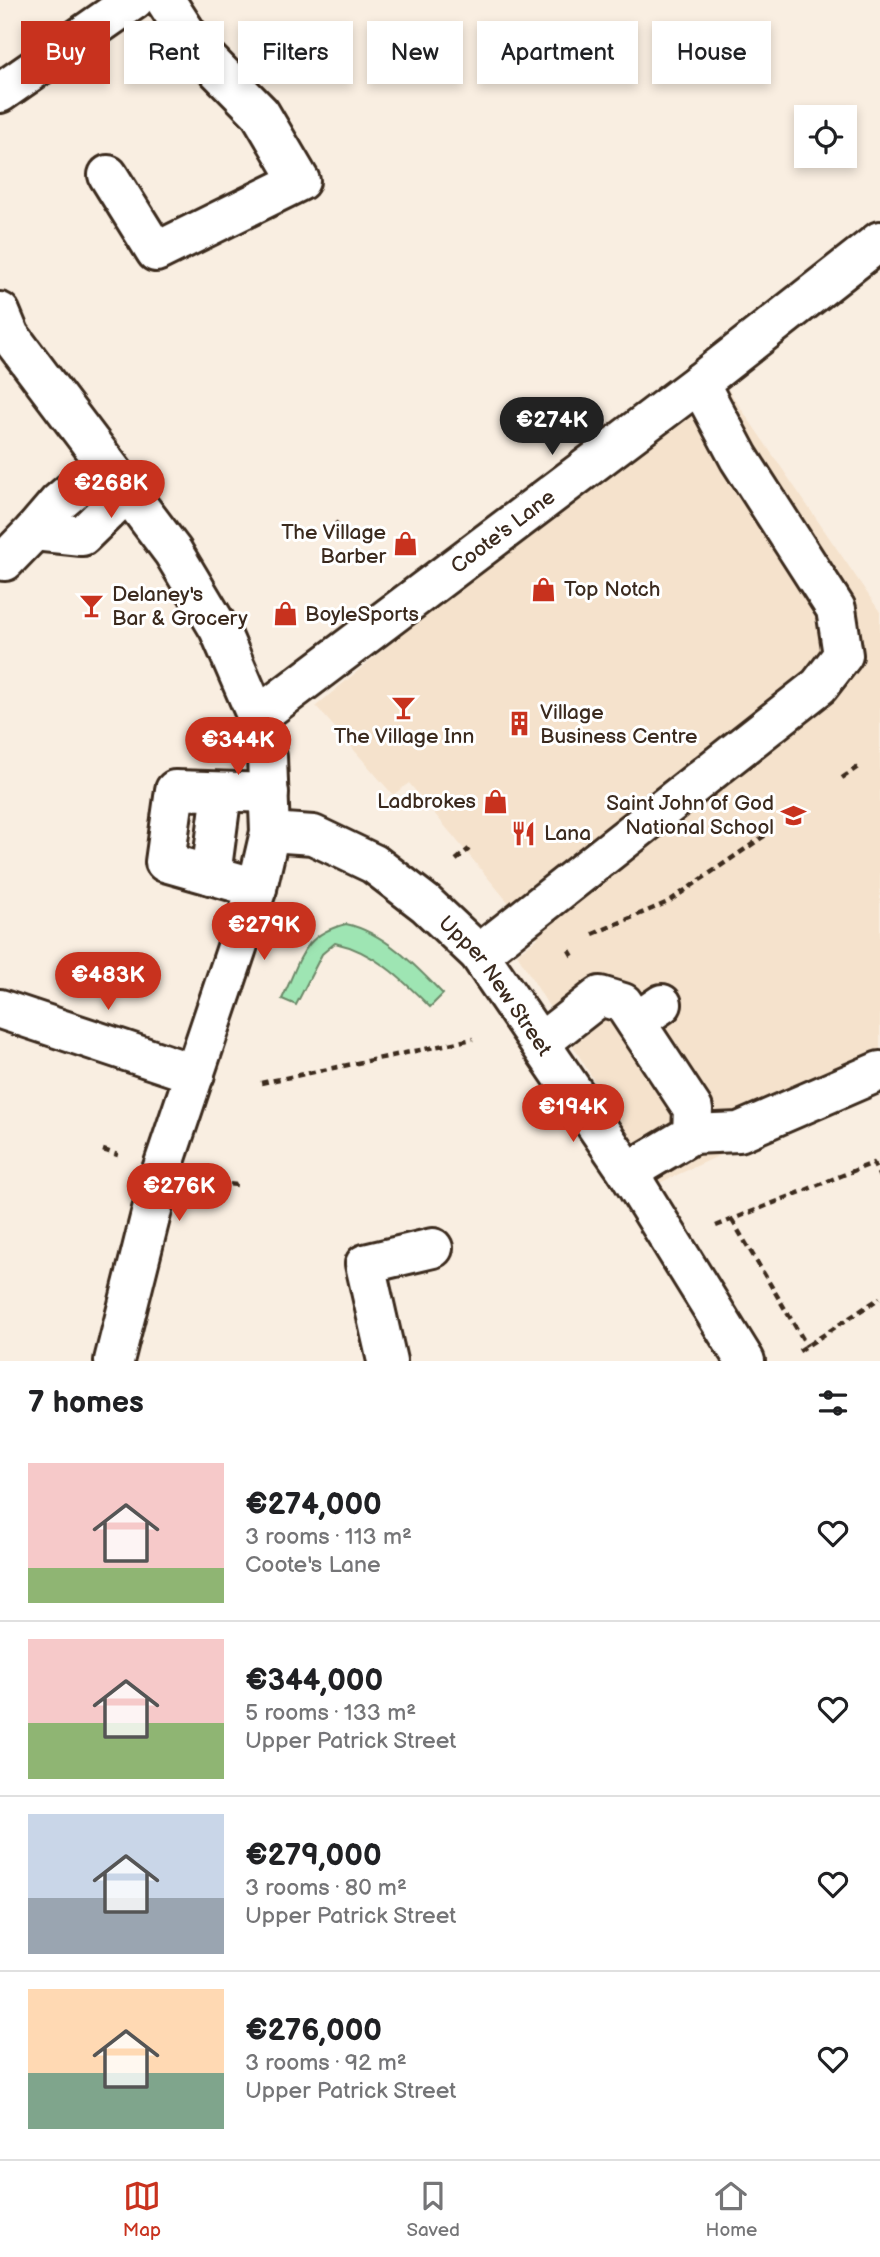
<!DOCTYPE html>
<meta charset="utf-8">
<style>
:root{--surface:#fff;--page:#f2f2f2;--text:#202124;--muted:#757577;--line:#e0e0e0;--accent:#c8321e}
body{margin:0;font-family:"Balsamiq Sans",sans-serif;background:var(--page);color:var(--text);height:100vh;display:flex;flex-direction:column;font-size:26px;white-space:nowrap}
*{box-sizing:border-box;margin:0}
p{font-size:23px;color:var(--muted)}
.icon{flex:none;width:38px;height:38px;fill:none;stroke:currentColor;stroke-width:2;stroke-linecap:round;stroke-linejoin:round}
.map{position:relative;height:1361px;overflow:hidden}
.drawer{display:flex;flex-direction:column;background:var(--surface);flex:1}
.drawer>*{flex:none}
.hud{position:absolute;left:21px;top:21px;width:838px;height:63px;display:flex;gap:14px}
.tools{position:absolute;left:794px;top:105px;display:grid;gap:14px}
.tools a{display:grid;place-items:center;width:63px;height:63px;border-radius:0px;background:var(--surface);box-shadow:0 4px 10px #0003;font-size:35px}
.price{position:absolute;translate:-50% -60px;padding:0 16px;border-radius:24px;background:var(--accent);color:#fff;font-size:23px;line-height:46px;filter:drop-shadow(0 2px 4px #0008)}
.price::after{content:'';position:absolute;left:50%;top:42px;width:21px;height:16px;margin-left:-10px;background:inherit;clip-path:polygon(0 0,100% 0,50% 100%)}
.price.active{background:#222;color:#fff}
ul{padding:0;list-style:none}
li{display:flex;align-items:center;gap:21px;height:175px;padding:0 28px}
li+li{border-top:2px solid var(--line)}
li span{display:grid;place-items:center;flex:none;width:196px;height:140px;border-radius:0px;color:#555}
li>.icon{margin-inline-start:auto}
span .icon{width:84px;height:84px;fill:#fffc;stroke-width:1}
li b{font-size:30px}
h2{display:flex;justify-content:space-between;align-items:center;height:84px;padding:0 28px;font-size:30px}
.chip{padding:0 24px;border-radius:0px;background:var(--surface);box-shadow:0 4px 10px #0003;font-size:24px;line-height:63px}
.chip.active{background:var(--accent);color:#fff}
.tabs{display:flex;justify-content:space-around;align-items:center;height:98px;border-top:2px solid var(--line);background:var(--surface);font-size:19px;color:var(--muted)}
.tabs a{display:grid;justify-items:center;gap:4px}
.tabs .active{color:var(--accent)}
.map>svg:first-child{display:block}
.built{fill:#f5e2cc}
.grass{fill:#9ee5b3;stroke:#6c8868;stroke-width:2}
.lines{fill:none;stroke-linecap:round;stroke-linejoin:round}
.minor-casing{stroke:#3b2a1e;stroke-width:44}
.major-casing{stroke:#3b2a1e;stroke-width:44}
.path{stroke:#3b2a1e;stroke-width:4.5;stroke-dasharray:7 5;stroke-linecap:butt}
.minor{stroke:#fff;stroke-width:38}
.major{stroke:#fff;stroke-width:38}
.labels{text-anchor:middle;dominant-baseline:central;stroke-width:6;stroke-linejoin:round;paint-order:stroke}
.street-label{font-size:21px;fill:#3b2a1e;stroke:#fff}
.poi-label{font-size:21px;fill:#3b2a1e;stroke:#fff;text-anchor:start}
</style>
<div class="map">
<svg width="880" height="1361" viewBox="0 0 880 1361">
<rect width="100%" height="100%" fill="#f9eee1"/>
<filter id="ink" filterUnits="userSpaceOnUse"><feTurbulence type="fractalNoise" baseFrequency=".0143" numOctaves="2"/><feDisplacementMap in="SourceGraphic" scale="14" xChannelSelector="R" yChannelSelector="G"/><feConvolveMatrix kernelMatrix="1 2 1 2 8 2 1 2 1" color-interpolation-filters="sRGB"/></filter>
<g filter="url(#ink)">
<!-- built -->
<path class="built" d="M723,382L880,612V1082L657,1184L517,954L538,938L409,783L393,795L316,706L486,563Z"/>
<!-- grass -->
<path class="grass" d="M346,924C384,932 417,967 443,994L430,1007C402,979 373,951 335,943L322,954L296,1005L282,999C301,960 301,935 346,924Z"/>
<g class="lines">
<defs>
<g id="minor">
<path d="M108,175L156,252L300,181L260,113L196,48L165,0"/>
<path d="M34,531L58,503L105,463"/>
<path d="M5,561L34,531L82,536L127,492"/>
<path id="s1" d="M257,717L699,383L880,241"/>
<path id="s2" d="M270,832L313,835L374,864L426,904L479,954L628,1172L745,1361"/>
<path d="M211,875L222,792"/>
<path d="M257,888L165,862L175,790L269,793"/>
<path d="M479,954L819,686L843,655L836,609L739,458L699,383"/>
<path d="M0,1009L195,1074"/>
<path d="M636,1022L662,1004"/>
<path d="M540,1043L600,996L623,1003L693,1109L692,1134L628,1172"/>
<path d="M692,1134L739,1132L880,1071"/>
<path d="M387,1361L365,1264L433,1248"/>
</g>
<path id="major" d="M0,93L134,0
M0,312L10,336L173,552L219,629L257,717L267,757L270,832L257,888L162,1170L114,1361"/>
</defs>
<!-- minor casing -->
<use href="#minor" class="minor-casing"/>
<!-- major casing -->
<use href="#major" class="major-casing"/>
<!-- path -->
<path class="path" d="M335,522L350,541
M842,778L858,767
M456,860L469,849
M593,934L668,902L770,832
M569,950L575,960
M261,1083L473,1039
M103,1150L118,1155
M206,1182L238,1185
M732,1220L807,1346
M716,1226L873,1163L880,1177
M799,1351L880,1298"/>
<!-- minor -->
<use href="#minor" class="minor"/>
<!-- major -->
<use href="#major" class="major"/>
</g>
</g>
<!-- icons -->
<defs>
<symbol id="shop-bare" viewBox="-9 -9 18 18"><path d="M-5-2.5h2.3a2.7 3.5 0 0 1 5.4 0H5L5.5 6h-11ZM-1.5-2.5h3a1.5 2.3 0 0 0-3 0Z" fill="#c8321e" stroke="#fff" stroke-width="2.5" paint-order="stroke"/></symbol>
<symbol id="bar-bare" viewBox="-9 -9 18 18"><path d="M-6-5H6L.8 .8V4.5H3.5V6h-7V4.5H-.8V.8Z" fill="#c8321e" stroke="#fff" stroke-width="2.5" paint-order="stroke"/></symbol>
<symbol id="building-bare" viewBox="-9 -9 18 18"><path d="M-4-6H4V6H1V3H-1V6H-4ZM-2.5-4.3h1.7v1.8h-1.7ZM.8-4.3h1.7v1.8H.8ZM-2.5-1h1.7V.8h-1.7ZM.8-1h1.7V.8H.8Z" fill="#c8321e" stroke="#fff" stroke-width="2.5" paint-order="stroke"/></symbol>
<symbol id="school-bare" viewBox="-9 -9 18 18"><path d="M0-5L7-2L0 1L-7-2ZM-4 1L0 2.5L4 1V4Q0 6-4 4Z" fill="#c8321e" stroke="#fff" stroke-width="2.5" paint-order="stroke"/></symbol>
<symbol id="restaurant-bare" viewBox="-9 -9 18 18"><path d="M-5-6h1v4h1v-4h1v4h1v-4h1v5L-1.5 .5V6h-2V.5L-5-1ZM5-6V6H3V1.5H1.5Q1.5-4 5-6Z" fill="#c8321e" stroke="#fff" stroke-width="2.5" paint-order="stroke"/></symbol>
</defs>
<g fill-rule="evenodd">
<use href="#shop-bare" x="388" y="526" width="35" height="35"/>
<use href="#shop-bare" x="526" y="572" width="35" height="35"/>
<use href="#bar-bare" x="74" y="588" width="35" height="35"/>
<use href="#shop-bare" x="268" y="596" width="35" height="35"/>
<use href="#bar-bare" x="386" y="690" width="35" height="35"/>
<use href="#building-bare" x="502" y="706" width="35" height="35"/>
<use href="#shop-bare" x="478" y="784" width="35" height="35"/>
<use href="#school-bare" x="776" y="798" width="35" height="35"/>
<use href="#restaurant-bare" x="506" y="816" width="35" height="35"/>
</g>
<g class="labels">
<!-- street labels -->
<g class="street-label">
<text stroke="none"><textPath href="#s1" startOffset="308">Coote's Lane</textPath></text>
<text stroke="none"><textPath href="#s2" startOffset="284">Upper New Street</textPath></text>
</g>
<!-- poi labels -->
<g class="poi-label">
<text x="386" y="532" text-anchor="end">The Village<tspan x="386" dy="24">Barber</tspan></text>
<text x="564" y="589">Top Notch</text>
<text x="112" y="594">Delaney's<tspan x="112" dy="24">Bar &amp; Grocery</tspan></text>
<text x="305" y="614">BoyleSports</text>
<text x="540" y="712">Village<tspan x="540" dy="24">Business Centre</tspan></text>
<text x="404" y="736" text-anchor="middle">The Village Inn</text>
<text x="476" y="801" text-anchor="end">Ladbrokes</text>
<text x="774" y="803" text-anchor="end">Saint John of God<tspan x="774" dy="24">National School</tspan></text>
<text x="544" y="833">Lana</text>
</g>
</g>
</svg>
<div class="tools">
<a><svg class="icon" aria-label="locate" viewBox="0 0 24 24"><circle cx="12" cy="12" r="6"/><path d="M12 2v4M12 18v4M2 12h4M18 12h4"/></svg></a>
</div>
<b class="price active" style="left:552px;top:457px">€274K</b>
<b class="price" style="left:111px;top:520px">€268K</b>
<b class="price" style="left:238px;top:777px">€344K</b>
<b class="price" style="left:264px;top:962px">€279K</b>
<b class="price" style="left:108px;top:1012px">€483K</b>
<b class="price" style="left:573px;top:1144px">€194K</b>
<b class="price" style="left:179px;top:1223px">€276K</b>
<div class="hud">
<a class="chip active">Buy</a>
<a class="chip">Rent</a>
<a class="chip">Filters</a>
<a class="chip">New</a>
<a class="chip">Apartment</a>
<a class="chip">House</a>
</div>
</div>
<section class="drawer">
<h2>7 homes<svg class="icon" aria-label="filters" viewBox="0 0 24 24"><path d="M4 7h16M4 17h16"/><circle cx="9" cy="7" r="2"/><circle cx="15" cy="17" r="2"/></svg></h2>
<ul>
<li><span style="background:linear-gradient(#f6c9c9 75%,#8fb573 0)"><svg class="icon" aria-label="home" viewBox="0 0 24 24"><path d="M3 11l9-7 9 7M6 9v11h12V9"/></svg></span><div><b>€274,000</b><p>3 rooms · 113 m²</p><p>Coote's Lane</p></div><svg class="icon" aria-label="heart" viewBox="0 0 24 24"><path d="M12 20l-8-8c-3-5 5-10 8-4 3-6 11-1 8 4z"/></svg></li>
<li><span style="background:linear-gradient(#f6c9c9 60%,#8fb573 0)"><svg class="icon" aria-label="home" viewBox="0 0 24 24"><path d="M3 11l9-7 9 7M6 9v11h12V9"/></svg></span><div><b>€344,000</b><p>5 rooms · 133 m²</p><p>Upper Patrick Street</p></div><svg class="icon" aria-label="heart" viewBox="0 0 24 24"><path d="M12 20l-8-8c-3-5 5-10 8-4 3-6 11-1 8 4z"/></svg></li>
<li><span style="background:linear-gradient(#c9d6e8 60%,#9aa5b1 0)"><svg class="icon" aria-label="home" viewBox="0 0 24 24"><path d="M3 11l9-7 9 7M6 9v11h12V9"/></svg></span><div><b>€279,000</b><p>3 rooms · 80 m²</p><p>Upper Patrick Street</p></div><svg class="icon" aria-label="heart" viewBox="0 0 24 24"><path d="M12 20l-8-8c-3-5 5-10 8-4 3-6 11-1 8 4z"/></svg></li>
<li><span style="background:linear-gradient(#ffd9b3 60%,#7fa58c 0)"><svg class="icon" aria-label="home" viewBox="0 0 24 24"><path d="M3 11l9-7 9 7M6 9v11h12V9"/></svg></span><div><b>€276,000</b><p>3 rooms · 92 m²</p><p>Upper Patrick Street</p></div><svg class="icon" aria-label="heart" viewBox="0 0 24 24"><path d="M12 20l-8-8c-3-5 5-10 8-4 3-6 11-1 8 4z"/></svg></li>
</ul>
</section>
<nav class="tabs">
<a class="active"><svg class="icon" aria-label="map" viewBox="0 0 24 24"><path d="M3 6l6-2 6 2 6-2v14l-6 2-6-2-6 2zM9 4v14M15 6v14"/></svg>Map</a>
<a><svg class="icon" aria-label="saved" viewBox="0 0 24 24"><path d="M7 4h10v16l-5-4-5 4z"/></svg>Saved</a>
<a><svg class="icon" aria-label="home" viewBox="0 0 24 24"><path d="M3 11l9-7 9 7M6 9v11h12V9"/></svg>Home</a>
</nav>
